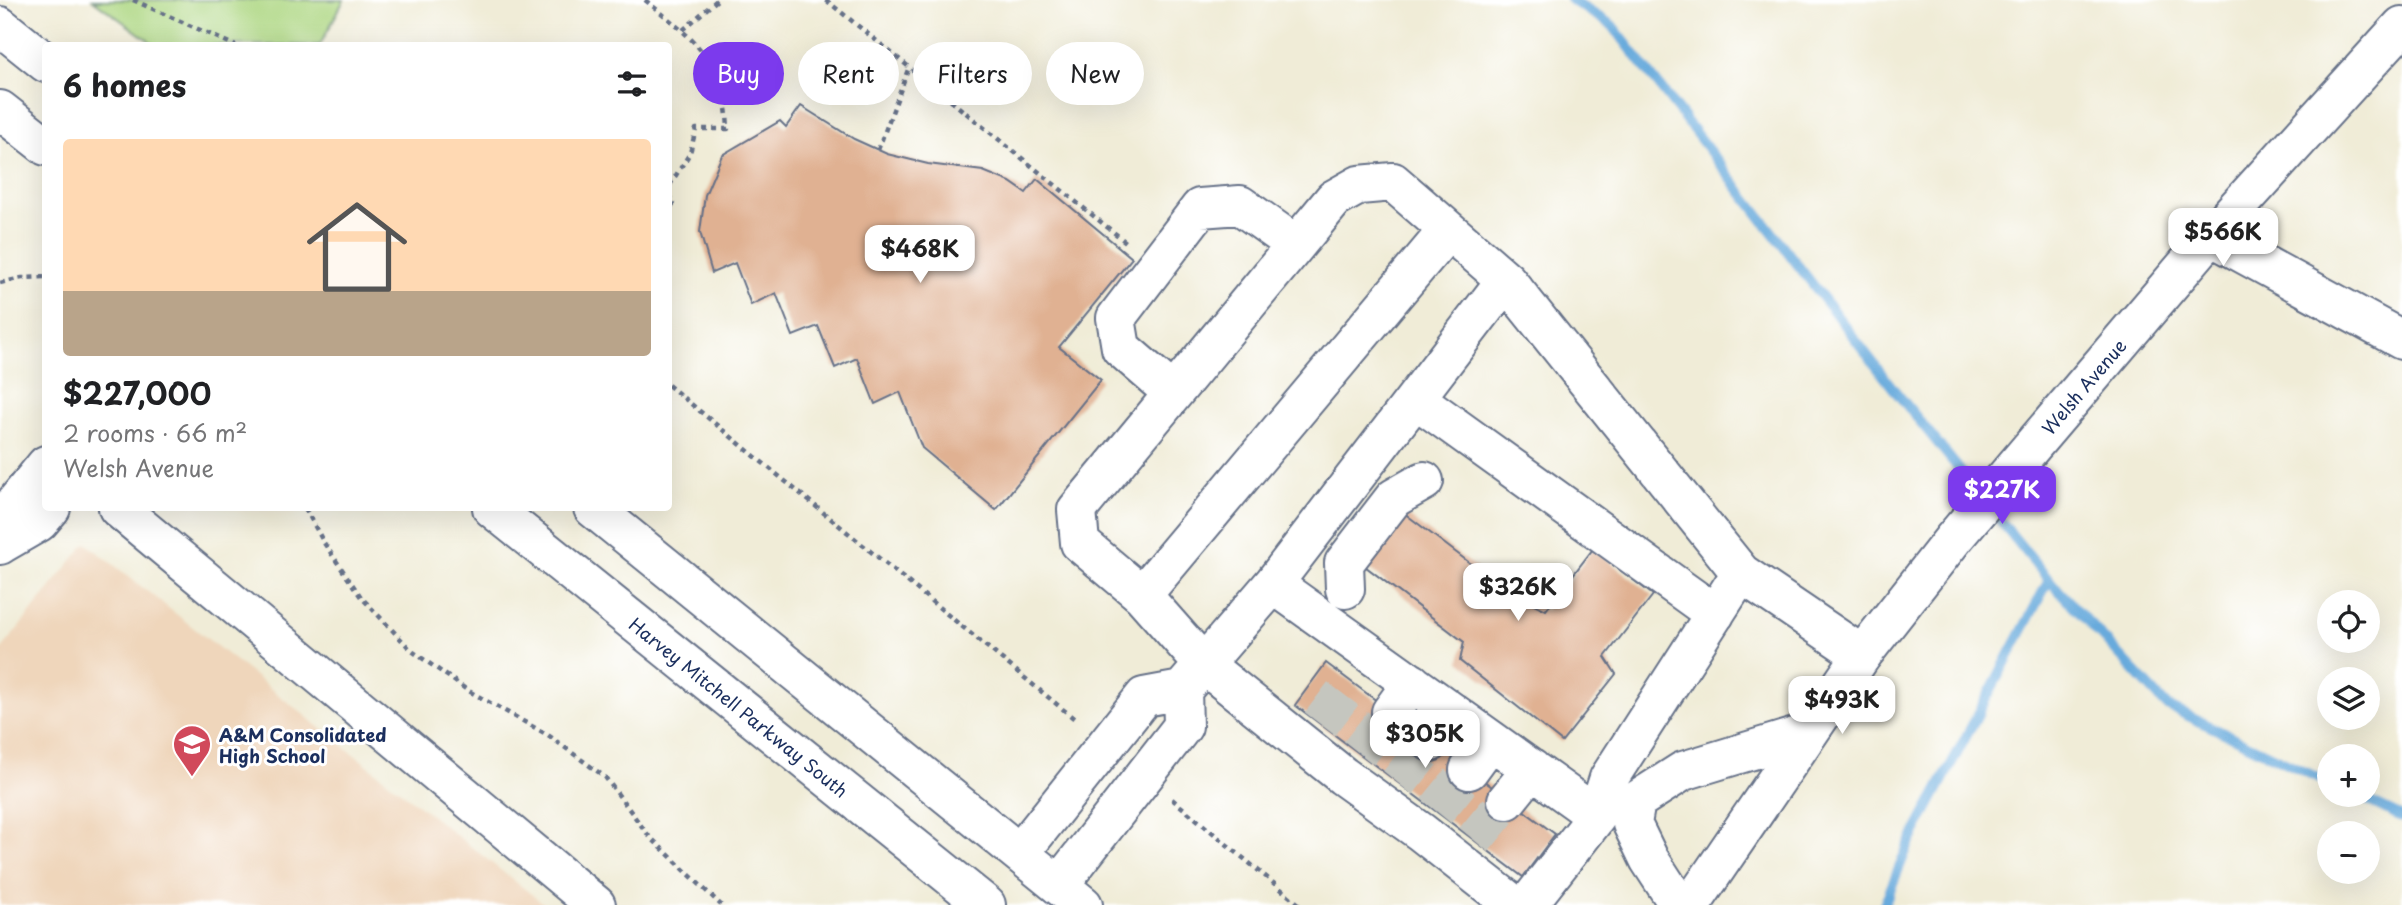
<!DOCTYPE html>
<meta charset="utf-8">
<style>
:root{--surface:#fff;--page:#f2f2f2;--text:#202124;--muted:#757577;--accent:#7c3aed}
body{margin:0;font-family:"Playpen Sans",sans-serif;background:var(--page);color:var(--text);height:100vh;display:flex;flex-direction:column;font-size:26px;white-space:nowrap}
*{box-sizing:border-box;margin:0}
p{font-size:23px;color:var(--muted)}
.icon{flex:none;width:38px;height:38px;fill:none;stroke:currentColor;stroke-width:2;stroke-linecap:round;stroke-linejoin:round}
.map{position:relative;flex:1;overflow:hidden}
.details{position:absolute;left:42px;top:42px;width:630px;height:469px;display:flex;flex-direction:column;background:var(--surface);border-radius:7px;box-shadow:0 7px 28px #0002}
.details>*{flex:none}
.top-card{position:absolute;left:693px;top:42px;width:665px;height:63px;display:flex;gap:14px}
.fabs{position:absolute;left:2317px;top:590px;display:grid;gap:14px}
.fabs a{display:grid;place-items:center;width:63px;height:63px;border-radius:50%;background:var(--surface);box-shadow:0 7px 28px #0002;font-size:35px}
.price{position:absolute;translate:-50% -60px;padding:0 16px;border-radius:14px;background:#fff;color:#222;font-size:23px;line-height:46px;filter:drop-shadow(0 2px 4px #0008)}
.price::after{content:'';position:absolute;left:50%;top:42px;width:21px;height:16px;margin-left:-10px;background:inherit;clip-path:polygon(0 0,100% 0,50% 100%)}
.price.selected{background:var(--accent);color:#fff}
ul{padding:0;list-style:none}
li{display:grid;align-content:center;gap:14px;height:371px;padding:0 21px}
li span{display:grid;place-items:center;height:217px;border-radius:7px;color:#555}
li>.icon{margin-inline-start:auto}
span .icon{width:126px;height:126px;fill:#fffc;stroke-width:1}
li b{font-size:30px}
h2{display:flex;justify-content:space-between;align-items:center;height:84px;padding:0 21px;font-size:30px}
.chip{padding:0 24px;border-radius:32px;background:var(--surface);box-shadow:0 7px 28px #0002;font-size:24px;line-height:63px}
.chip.selected{background:var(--accent);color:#fff}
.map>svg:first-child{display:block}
.built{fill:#efd6bb}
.green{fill:#aed783;stroke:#648370;stroke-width:2}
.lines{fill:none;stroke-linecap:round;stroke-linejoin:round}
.stream{stroke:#68aadc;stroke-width:10}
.building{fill:#e0b192}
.minor-tunnel{stroke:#c5c6bf;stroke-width:38;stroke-dasharray:38 19;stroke-linecap:butt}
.minor-casing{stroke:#667188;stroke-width:42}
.major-casing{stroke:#667188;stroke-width:42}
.highway-casing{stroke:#667188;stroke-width:42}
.path{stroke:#667188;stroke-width:4.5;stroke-dasharray:5 5;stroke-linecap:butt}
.minor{stroke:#fff;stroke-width:38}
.major{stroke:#fff;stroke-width:38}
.highway{stroke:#fff;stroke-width:38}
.labels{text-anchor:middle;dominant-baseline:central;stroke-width:6;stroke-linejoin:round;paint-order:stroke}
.street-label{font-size:18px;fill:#1b2f5e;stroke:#fff}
.poi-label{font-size:18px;font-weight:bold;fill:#1b2f5e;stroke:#fff;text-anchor:start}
</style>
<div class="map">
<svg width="2402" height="905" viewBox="0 0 2402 905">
<rect width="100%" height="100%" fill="#fff"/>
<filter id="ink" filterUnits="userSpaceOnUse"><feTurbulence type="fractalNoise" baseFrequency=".0143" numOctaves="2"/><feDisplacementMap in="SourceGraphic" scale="14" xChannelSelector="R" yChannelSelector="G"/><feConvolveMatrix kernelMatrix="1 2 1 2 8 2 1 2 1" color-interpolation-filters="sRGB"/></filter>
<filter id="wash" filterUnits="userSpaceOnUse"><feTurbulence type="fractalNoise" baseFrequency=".00686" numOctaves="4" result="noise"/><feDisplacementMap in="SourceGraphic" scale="28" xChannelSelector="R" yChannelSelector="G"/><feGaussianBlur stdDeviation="1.57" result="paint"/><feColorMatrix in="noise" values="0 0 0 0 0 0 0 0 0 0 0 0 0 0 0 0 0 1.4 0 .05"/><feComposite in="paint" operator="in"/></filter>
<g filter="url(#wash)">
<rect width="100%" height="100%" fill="#f0ecd7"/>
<!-- built -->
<path class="built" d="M86,543L545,905H0V651Z"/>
<!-- green -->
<path class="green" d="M93,0H344L320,45H155Z"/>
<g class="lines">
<!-- stream -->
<path class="stream" d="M1571,0L1612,25L1896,392L1980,495
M1990,508L2049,580L2167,706L2329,783
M2354,794L2402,817
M1884,905L1908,846L2049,580"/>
</g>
<g id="blocks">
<!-- building -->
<path class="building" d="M801,106L854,139L887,154L928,164L983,171L1010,182L1026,193L1037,179L1132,258L1059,347L1101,380L996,510L922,448L900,392L875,404L857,358L835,368L818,326L793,336L776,293L751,305L735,263L712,273L700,232L705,195L722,155L780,121L786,127Z
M1404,513L1504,589L1546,610L1593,549L1653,595L1605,657L1616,674L1562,742L1460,661L1464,642L1361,563Z
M1326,663L1555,834L1523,877L1295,705Z"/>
</g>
</g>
<g filter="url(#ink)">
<use href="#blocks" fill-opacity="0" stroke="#667188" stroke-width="2"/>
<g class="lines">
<!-- minor-tunnel -->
<path class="minor-tunnel" d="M1320,724L1352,682
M1359,753L1391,712
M1398,783L1431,742
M1436,811L1469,770
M1474,840L1507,800"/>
<defs>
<path id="minor" d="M2211,236L2402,340
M1506,280L1393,182L1359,185L1334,199L1077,510L1080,543L1142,595L1203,664L1343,776L1421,832L1514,905
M1173,393L1121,348L1116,318L1200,208L1240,205L1296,245
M1416,399L1715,614
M118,508L596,905
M1,544L39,522L51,508
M0,545L16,502L46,465
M1273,584L1597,816L1527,905
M1345,589L1344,563L1394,498L1424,481
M1142,595L1448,230
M1391,712L1412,683
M1431,742L1452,712
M1469,770L1491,740
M1507,800L1532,769
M1597,816L1609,778L1741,573L1862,655
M1020,853L1144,697L1182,690L1273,584L1506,280L1741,573
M1059,885L1183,726L1182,690
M1679,905L1649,859L1632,824L1636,801L1683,771L1808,733"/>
<g id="major">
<path id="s1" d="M1691,905L1862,655L1954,538L2211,236L2402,26"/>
</g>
<g id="highway">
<path d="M0,26L46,63"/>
<path d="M0,110L46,146"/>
<path id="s2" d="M492,508L986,905"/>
<path d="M593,508L1083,905"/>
</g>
</defs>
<!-- minor casing -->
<use href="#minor" class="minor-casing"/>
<!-- major casing -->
<use href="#major" class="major-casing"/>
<!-- highway casing -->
<use href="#highway" class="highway-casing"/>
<!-- path -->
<path class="path" d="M133,0L236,46
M645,0C694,39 725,62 728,129H696L690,153L668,188
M826,0L1127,243
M683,30L717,0
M878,150L909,67
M668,196L675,201L668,212
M0,283L22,278L46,277
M668,385L1076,720
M305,508L324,543L361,597L412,651L467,690L548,735L605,777L649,836L721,905
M1172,799L1300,905"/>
<!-- minor -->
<use href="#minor" class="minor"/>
<!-- major -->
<use href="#major" class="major"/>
<!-- highway -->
<use href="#highway" class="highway"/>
</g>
</g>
<!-- icons -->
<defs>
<symbol id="school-pin" viewBox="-11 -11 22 30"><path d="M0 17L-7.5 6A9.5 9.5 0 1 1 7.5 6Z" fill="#d1495b" stroke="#fff"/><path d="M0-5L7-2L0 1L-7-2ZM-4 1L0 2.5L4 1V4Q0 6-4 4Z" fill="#fff"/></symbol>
</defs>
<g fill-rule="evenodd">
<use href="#school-pin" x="170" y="722" width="44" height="60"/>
</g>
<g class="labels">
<!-- street labels -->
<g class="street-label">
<text stroke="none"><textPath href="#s1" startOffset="651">Welsh Avenue</textPath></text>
<text stroke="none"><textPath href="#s2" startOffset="317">Harvey Mitchell Parkway South</textPath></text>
</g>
<!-- poi labels -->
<g class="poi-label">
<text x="219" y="734">A&amp;M Consolidated<tspan x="219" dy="21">High School</tspan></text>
</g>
</g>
</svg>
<div class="fabs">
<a><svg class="icon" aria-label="locate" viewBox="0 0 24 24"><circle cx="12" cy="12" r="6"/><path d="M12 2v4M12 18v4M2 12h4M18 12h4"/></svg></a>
<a><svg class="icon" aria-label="layers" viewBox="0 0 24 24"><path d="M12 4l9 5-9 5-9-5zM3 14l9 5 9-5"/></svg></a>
<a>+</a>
<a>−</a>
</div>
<b class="price" style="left:2223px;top:268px">$566K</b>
<b class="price" style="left:920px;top:285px">$468K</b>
<b class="price selected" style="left:2002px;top:526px">$227K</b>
<b class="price" style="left:1518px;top:623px">$326K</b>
<b class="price" style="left:1842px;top:736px">$493K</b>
<b class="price" style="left:1425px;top:770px">$305K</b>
<div class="top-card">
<a class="chip selected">Buy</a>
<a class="chip">Rent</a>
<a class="chip">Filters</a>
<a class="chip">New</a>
</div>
<section class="details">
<h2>6 homes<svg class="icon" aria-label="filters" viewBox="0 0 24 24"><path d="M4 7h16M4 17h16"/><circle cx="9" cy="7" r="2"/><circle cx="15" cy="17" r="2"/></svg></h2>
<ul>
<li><span style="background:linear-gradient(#ffd9b3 70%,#b9a48a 0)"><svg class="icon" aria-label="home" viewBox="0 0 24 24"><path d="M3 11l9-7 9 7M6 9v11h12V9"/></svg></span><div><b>$227,000</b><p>2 rooms · 66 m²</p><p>Welsh Avenue</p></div></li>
</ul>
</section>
</div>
